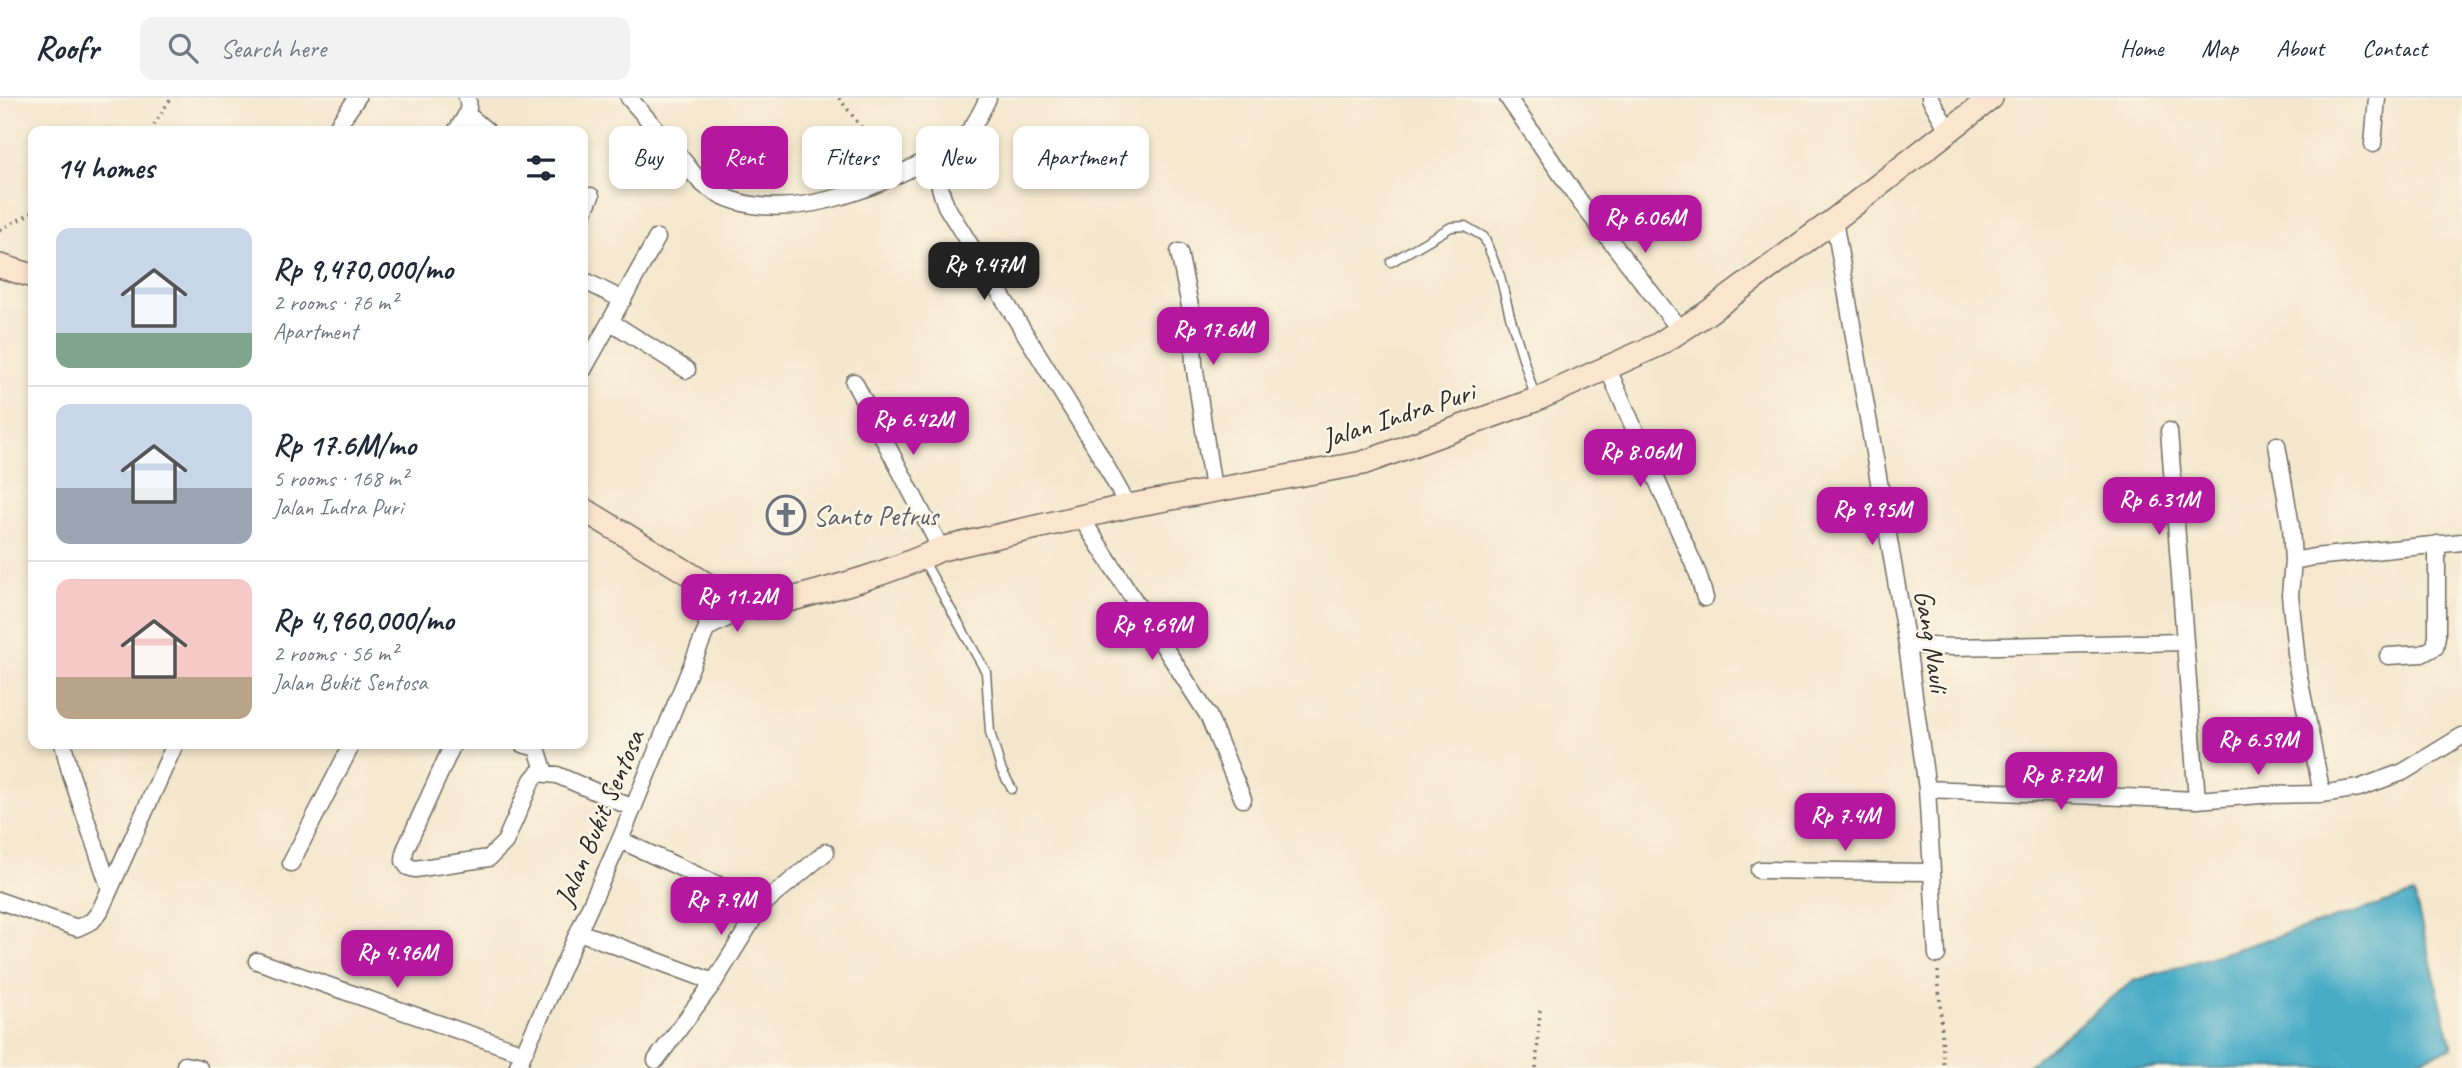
<!DOCTYPE html>
<meta charset="utf-8">
<style>
:root{--surface:#fff;--page:#f2f2f3;--text:#1f2937;--muted:#747a83;--line:#e0e1e3;--accent:#b5179e}
body{margin:0;font-family:Caveat,sans-serif;background:var(--page);color:var(--text);height:100vh;display:flex;flex-direction:column;font-size:26px;white-space:nowrap}
*{box-sizing:border-box;margin:0}
p{font-size:23px;color:var(--muted)}
.icon{flex:none;width:38px;height:38px;fill:none;stroke:currentColor;stroke-width:2;stroke-linecap:round;stroke-linejoin:round}
.map{position:relative;flex:1;overflow:hidden}
.side{position:absolute;left:28px;top:28px;width:560px;height:623px;display:flex;flex-direction:column;background:var(--surface);border-radius:14px;box-shadow:0 4px 10px #0003}
.side>*{flex:none}
.hud{position:absolute;left:609px;top:28px;width:665px;height:63px;display:flex;gap:14px}
.price{position:absolute;translate:-50% -60px;padding:0 16px;border-radius:14px;background:var(--accent);color:#fff;font-size:23px;line-height:46px;filter:drop-shadow(0 2px 4px #0008)}
.price::after{content:'';position:absolute;left:50%;top:42px;width:21px;height:16px;margin-left:-10px;background:inherit;clip-path:polygon(0 0,100% 0,50% 100%)}
.price.current{background:#222;color:#fff}
ul{padding:0;list-style:none}
li{display:flex;align-items:center;gap:21px;height:175px;padding:0 28px}
li+li{border-top:2px solid var(--line)}
li span{display:grid;place-items:center;flex:none;width:196px;height:140px;border-radius:14px;color:#555}
li>.icon{margin-inline-start:auto}
span .icon{width:84px;height:84px;fill:#fffc;stroke-width:1}
li b{font-size:30px}
h2{display:flex;justify-content:space-between;align-items:center;height:84px;padding:0 28px;font-size:30px}
.pill{padding:0 24px;border-radius:14px;background:var(--surface);box-shadow:0 4px 10px #0003;font-size:24px;line-height:63px}
.pill.current{background:var(--accent);color:#fff}
header{display:flex;align-items:center;gap:42px;box-sizing:border-box;height:98px;padding:0 35px;background:var(--surface);border-bottom:2px solid var(--line)}
header strong{font-size:33px}
nav{display:flex;gap:38px;margin-inline-start:auto;font-size:24px}
.search{width:490px;height:63px;background:var(--page);display:flex;align-items:center;gap:18px;box-sizing:border-box;padding:0 24px;border-radius:14px;color:var(--muted);font-size:26px}
.map>svg:first-child{display:block}
.water{fill:#46abc6;stroke:#386b78;stroke-width:2}
.lines{fill:none;stroke-linecap:round;stroke-linejoin:round}
.lane-casing{stroke:#716d64;stroke-width:11}
.street-casing{stroke:#716d64;stroke-width:19}
.secondary-casing{stroke:#716d64;stroke-width:26}
.path{stroke:#716d64;stroke-width:3.5;stroke-dasharray:2 5;stroke-linecap:butt}
.lane{stroke:#fff;stroke-width:8}
.street{stroke:#fff;stroke-width:16}
.secondary{stroke:#fce5cf;stroke-width:23}
.labels{text-anchor:middle;dominant-baseline:central;stroke-width:5;stroke-linejoin:round;paint-order:stroke}
.street-label{font-size:28px;fill:#2b2b2b;stroke:#fcf5e5}
.worship-label{font-size:28px;fill:#5b616d;stroke:#fcf5e5;text-anchor:start}
</style>
<header>
<strong>Roofr</strong>
<div class="search"><svg class="icon" aria-label="search" viewBox="0 0 24 24"><circle cx="10" cy="10" r="6"/><path d="M15 15l6 6"/></svg>Search here</div>
<nav><a>Home</a><a>Map</a><a>About</a><a>Contact</a></nav>
</header>
<div class="map">
<svg width="2462" height="970" viewBox="0 0 2462 970">
<rect width="100%" height="100%" fill="#fcf5e5"/>
<filter id="ink" filterUnits="userSpaceOnUse"><feTurbulence type="fractalNoise" baseFrequency=".0143" numOctaves="2"/><feDisplacementMap in="SourceGraphic" scale="14" xChannelSelector="R" yChannelSelector="G"/><feConvolveMatrix kernelMatrix="1 2 1 2 8 2 1 2 1" color-interpolation-filters="sRGB"/></filter>
<filter id="wash" filterUnits="userSpaceOnUse"><feTurbulence type="fractalNoise" baseFrequency=".00686" numOctaves="4" result="noise"/><feDisplacementMap in="SourceGraphic" scale="28" xChannelSelector="R" yChannelSelector="G"/><feGaussianBlur stdDeviation="1.57" result="paint"/><feColorMatrix in="noise" values="0 0 0 0 0 0 0 0 0 0 0 0 0 0 0 0 0 1.4 0 .05"/><feComposite in="paint" operator="in"/></filter>
<g filter="url(#wash)">
<rect width="100%" height="100%" fill="#f4e7cd"/>
<!-- water -->
<path class="water" d="M2414,796L2452,950L2394,970H2025L2133,883Z"/>
</g>
<g filter="url(#ink)">
<g class="lines">
<defs>
<path id="lane" d="M1391,164L1451,129L1465,128L1484,139L1500,178L1510,218L1535,299
M922,460L986,574L990,634L1001,671L1012,691"/>
<path id="street" d="M629,0C647,20 664,41 682,61C690,70 697,83 707,89C774,136 884,89 945,51
M988,0C978,21 968,42 946,51C935,74 937,84 946,108L1096,350L1128,408
M1508,0L1581,105L1681,233
M1930,0L1948,32
M467,16L487,33
M334,33L357,0
M456,33C463,23 472,12 467,0
M2373,46L2377,0
M583,115L591,98
M1834,122L1907,547L1927,691L1937,857
M1179,154L1192,218L1194,266L1213,391
M583,182L623,202
M611,224L687,272
M1608,271L1698,476L1705,500
M583,272L657,140
M854,284L941,451
M2169,333L2197,702
M2277,347L2291,428L2293,463L2290,497L2298,574L2322,696
M1080,418L1208,617L1243,701
M2293,463L2314,459L2462,444
M707,530L750,509
M1907,547L1954,549L2184,544
M2388,558L2422,556L2435,549L2437,538V446
M63,646L71,677L110,791
M453,646L405,752L404,763L408,769L415,771L489,760L505,744L532,682L538,675L557,677L633,710
M522,646L537,650L545,675
M1927,691L2197,702L2260,697L2322,696L2359,690L2403,674L2462,638
M620,742L762,807
M291,765L352,646
M1759,772L1930,774
M0,803L77,830L92,823L100,813L175,646
M579,834L714,884
M257,863L524,955
M656,962L714,884L762,807L826,754
M185,967L199,970
M517,970L620,742L707,530L706,486"/>
<path id="secondary" d="M0,168L33,178
M583,411L706,486L750,509H762C822,493 884,478 941,451L1128,408L1363,365L1535,302L1658,247L1706,216L1834,122L1991,0"/>
</defs>
<!-- lane casing -->
<use href="#lane" class="lane-casing"/>
<!-- street casing -->
<use href="#street" class="street-casing"/>
<!-- secondary casing -->
<use href="#secondary" class="secondary-casing"/>
<!-- path -->
<path class="path" d="M839,0L888,64
M150,33L171,0
M0,132L33,114
M1938,873L1944,970
M1536,970L1540,910"/>
<!-- lane -->
<use href="#lane" class="lane"/>
<!-- street -->
<use href="#street" class="street"/>
<!-- secondary -->
<use href="#secondary" class="secondary"/>
</g>
</g>
<!-- icons -->
<defs>
<symbol id="church-ring" viewBox="-11 -11 22 22"><circle r="9.5" fill="#fcf5e5" stroke="#6b7280" stroke-width="1.5"/><path d="M-1.2-6h2.4v3.5h3.3v2.4h-3.3V6h-2.4V-.1h-3.3v-2.4h3.3Z" fill="#6b7280"/></symbol>
</defs>
<g fill-rule="evenodd">
<use href="#church-ring" x="764" y="395" width="44" height="44"/>
</g>
<g class="labels">
<!-- street labels -->
<g class="street-label">
<text transform="translate(1398 317) rotate(-18)">Jalan Indra Puri</text>
<text transform="translate(1932 543) rotate(81)">Gang Nauli</text>
<text transform="translate(599 720) rotate(-67)">Jalan Bukit Sentosa</text>
</g>
<!-- worship labels -->
<g class="worship-label">
<text x="813" y="417">Santo Petrus</text>
</g>
</g>
</svg>
<b class="price" style="left:1645px;top:157px">Rp 6.06M</b>
<b class="price current" style="left:984px;top:204px">Rp 9.47M</b>
<b class="price" style="left:1213px;top:269px">Rp 17.6M</b>
<b class="price" style="left:913px;top:359px">Rp 6.42M</b>
<b class="price" style="left:1640px;top:391px">Rp 8.06M</b>
<b class="price" style="left:2159px;top:439px">Rp 6.31M</b>
<b class="price" style="left:1872px;top:449px">Rp 9.95M</b>
<b class="price" style="left:737px;top:536px">Rp 11.2M</b>
<b class="price" style="left:1152px;top:564px">Rp 9.69M</b>
<b class="price" style="left:2258px;top:679px">Rp 6.59M</b>
<b class="price" style="left:2061px;top:714px">Rp 8.72M</b>
<b class="price" style="left:1845px;top:755px">Rp 7.4M</b>
<b class="price" style="left:721px;top:839px">Rp 7.9M</b>
<b class="price" style="left:397px;top:892px">Rp 4.96M</b>
<div class="hud">
<a class="pill">Buy</a>
<a class="pill current">Rent</a>
<a class="pill">Filters</a>
<a class="pill">New</a>
<a class="pill">Apartment</a>
</div>
<section class="side">
<h2>14 homes<svg class="icon" aria-label="filters" viewBox="0 0 24 24"><path d="M4 7h16M4 17h16"/><circle cx="9" cy="7" r="2"/><circle cx="15" cy="17" r="2"/></svg></h2>
<ul>
<li><span style="background:linear-gradient(#c9d6e8 75%,#7fa58c 0)"><svg class="icon" aria-label="home" viewBox="0 0 24 24"><path d="M3 11l9-7 9 7M6 9v11h12V9"/></svg></span><div><b>Rp 9,470,000/mo</b><p>2 rooms · 76 m²</p><p>Apartment</p></div></li>
<li><span style="background:linear-gradient(#c9d6e8 60%,#9aa5b1 0)"><svg class="icon" aria-label="home" viewBox="0 0 24 24"><path d="M3 11l9-7 9 7M6 9v11h12V9"/></svg></span><div><b>Rp 17.6M/mo</b><p>5 rooms · 168 m²</p><p>Jalan Indra Puri</p></div></li>
<li><span style="background:linear-gradient(#f6c9c9 70%,#b9a48a 0)"><svg class="icon" aria-label="home" viewBox="0 0 24 24"><path d="M3 11l9-7 9 7M6 9v11h12V9"/></svg></span><div><b>Rp 4,960,000/mo</b><p>2 rooms · 56 m²</p><p>Jalan Bukit Sentosa</p></div></li>
</ul>
</section>
</div>
